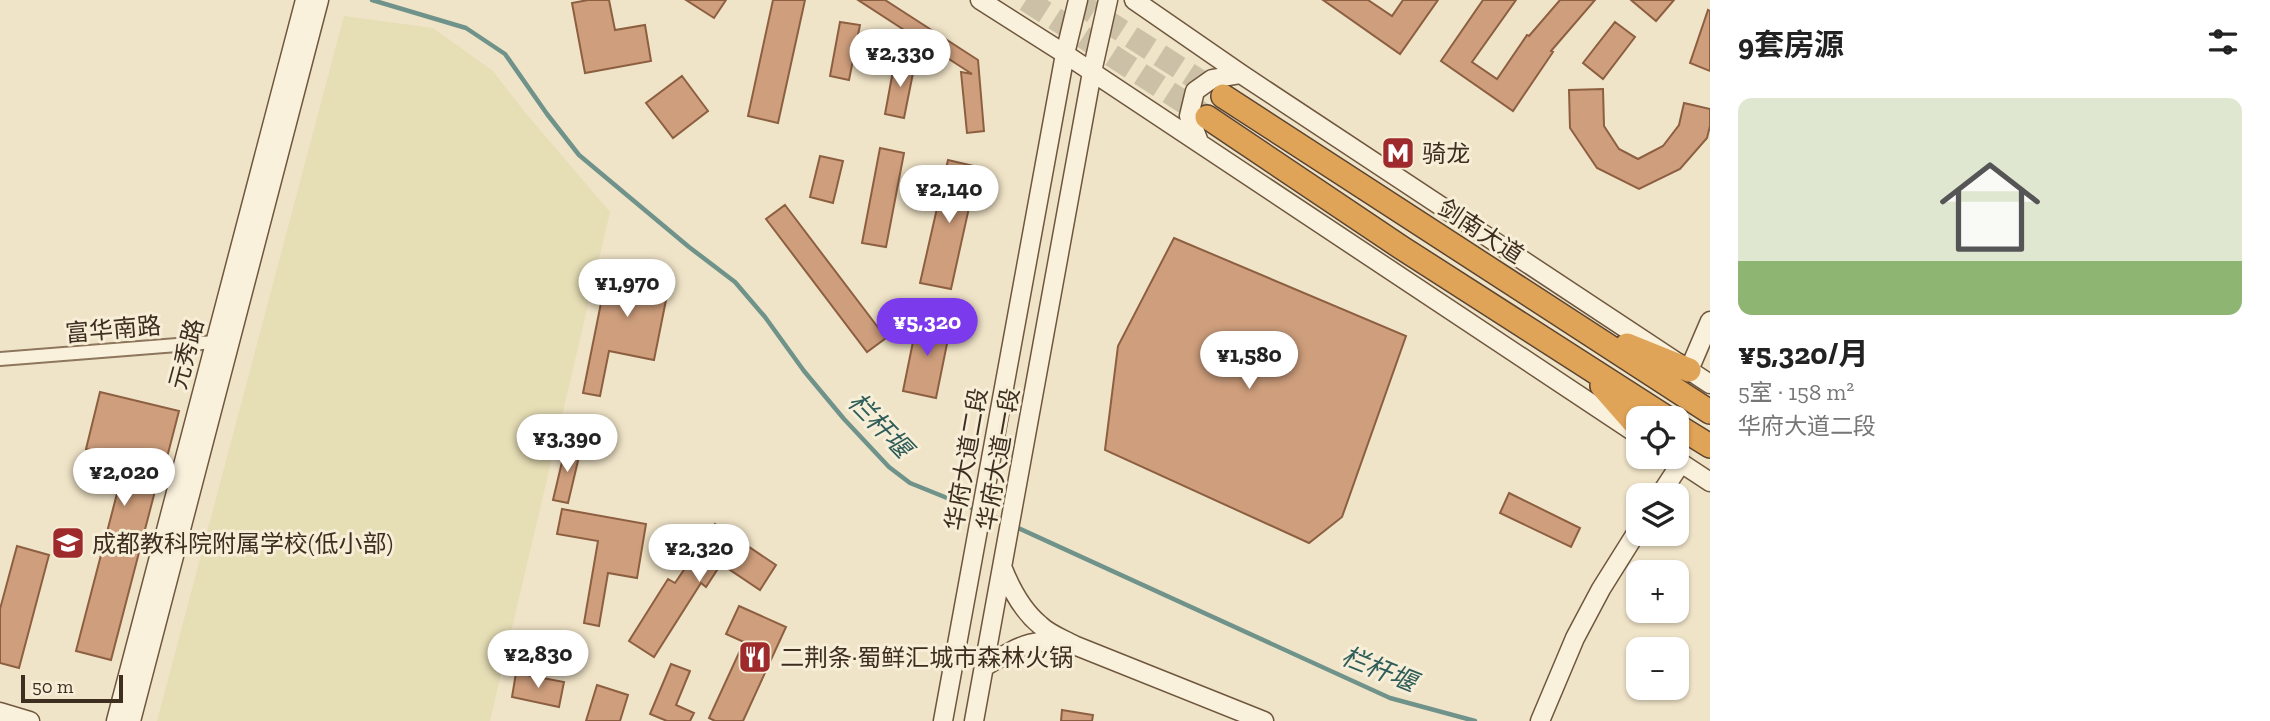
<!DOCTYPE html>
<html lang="zh">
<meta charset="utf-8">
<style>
:root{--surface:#fff;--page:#f2f2f2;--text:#222;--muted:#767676;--line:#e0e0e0;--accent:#7c3aed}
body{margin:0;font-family:"Zilla Slab","Noto Sans SC",serif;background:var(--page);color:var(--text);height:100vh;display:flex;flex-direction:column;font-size:26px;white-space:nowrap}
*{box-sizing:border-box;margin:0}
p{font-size:23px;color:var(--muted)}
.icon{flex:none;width:38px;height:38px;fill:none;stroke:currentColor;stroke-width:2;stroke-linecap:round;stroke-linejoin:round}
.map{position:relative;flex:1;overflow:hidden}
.panel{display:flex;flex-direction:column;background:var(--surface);width:560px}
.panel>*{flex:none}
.buttons{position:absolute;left:1626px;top:406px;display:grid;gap:14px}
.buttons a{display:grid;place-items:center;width:63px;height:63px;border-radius:14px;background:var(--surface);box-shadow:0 2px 5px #0004;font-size:35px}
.scale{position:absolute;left:21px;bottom:18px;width:102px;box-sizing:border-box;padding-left:7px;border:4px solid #3d2e20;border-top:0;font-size:19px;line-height:24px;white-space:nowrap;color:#3d2e20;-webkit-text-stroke:5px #f7eed8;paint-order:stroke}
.price{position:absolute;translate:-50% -60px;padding:0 16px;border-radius:24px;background:#fff;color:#222;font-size:23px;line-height:46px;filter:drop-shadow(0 2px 4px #0008)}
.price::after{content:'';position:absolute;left:50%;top:42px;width:21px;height:16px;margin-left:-10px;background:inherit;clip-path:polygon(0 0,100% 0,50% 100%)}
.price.active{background:var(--accent);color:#fff}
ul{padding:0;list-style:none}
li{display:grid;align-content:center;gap:14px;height:371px;padding:0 28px}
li+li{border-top:2px solid var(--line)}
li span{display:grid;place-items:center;height:217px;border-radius:14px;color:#555}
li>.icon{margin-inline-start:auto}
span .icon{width:126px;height:126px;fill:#fffc;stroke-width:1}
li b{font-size:30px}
h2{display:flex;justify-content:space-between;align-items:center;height:84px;padding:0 28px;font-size:30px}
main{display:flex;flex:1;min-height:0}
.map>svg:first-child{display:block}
.farmland{fill:#e6deb5}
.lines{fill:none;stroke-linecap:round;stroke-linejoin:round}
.stream{stroke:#6f938a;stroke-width:4.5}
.building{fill:#cf9f7d;stroke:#8d5f41;stroke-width:2}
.highway-tunnel{stroke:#ccc0a6;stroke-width:23;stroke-dasharray:23 11;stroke-linecap:butt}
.street-casing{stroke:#8d765c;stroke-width:16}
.secondary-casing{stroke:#6f573f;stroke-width:21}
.highway-casing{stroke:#5b4430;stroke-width:26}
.street{stroke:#faf1dc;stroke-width:12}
.secondary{stroke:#faf1dc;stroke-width:18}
.highway{stroke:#e0a458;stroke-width:23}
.labels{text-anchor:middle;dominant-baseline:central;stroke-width:6;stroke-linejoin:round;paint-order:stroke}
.poi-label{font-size:24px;fill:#3d2e20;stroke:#f7eed8;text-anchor:start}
.street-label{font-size:24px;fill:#3d2e20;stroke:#f7eed8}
.water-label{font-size:26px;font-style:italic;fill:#2f5d5a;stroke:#f7eed8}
</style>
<main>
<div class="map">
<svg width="1710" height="721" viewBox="0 0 1710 721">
<rect width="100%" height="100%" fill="#f0e4c8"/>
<!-- farmland -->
<path class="farmland" d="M344,16L433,28L493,71L524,111L610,212L490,721H157Z"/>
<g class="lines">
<!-- stream -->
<path class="stream" d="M372,0L466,28L505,54L547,114L579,155L689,247L735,282L765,317L804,371L844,419L889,467L910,483L977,510
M985,513L1006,522
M1014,526L1390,698L1475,721"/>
</g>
<!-- building -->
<path class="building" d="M588,0H609L615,30L645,25L651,61L585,73L572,3Z
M686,0H726L714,18Z
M773,0H805L778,123L748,116Z
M858,0H885L978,60L984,131L967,133L961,72L972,74Z
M1323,0H1368L1392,16L1403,0H1438L1400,54Z
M1483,0H1516L1472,62L1497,79L1527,35L1529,36L1560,0H1595L1551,51L1553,52L1513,111L1441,61Z
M1631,0H1674L1656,21Z
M1708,10L1710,11V71L1690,63Z
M840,22L860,25L849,80L830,76Z
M1615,22L1635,37L1603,79L1583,63Z
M895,60L915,63L904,118L885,114Z
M682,76L708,111L673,138L646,103Z
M1603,89L1604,126L1619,149L1638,159L1663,146L1679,125L1684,103L1710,109V126L1707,138L1680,169L1639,189L1597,168L1570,128L1569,90Z
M880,148L904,153L886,247L862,243Z
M820,156L843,161L833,203L810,197Z
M948,160L978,167L951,289L920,283Z
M785,205L886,338L867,352L766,219Z
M1174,238L1406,336L1342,517L1309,543L1105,450L1118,346Z
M609,263L671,275L654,360L609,351L600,396L583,393Z
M918,317L951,324L936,398L903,391Z
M100,392L179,411L164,469L161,468L111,660L76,651L126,459L86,449Z
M566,445L581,448L568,503L553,500Z
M1509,493L1580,528L1571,547L1500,513Z
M562,509L646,524L637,578L608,573L599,626L584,623L598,541L557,534Z
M715,524L776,565L760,590L721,564L706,587L701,583L654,657L629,641L668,579L675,583Z
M17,546L49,555L19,668L0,663V609Z
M739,606L786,627L743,721H715L709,718L744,642L726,634Z
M671,664L690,671L676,705L694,713L690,721H667L650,714Z
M516,673L564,682L559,707L512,697Z
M597,685L628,695L620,721H586Z
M1062,710L1093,715L1092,721H1061Z"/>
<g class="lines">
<!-- highway-tunnel -->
<path class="highway-tunnel" d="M1026,0L1207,117
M1074,0L1223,96"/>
<defs>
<path id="street" d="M0,359L215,342L223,344"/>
<path id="secondary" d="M980,0L1065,54L1634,432
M1134,0L1241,74L1710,384
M1199,142L1189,116L1195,91L1212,79L1241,74
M1689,370L1710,321
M1672,457L1710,482
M1660,495L1681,463
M1074,645L1264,721
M984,667C1020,646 1031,636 1074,645C1063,639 1049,634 1040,625C1023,611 1011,589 1003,569
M0,712L30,721
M116,721L305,0
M131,721L319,0
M943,721L1065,54L1078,0
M974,721L1092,72L1108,0
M1540,721L1575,638L1601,589L1638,530"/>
<path id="highway" d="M1223,96L1710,412
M1207,117L1402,248L1667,418
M1627,345L1689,370
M1602,386L1638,427
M1676,425L1710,446"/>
</defs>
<!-- street casing -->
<use href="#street" class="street-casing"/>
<!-- secondary casing -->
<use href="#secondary" class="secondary-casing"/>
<!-- highway casing -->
<use href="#highway" class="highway-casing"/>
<!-- street -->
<use href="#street" class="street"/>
<!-- secondary -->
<use href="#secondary" class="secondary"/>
<!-- highway -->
<use href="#highway" class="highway"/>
</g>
<!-- icons -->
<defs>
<symbol id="metro-square" viewBox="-11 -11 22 22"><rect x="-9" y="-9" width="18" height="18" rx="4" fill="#9e2a2b" stroke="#f7eed8"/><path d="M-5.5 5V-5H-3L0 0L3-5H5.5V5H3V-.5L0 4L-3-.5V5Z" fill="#fff"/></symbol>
<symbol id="school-square" viewBox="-11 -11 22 22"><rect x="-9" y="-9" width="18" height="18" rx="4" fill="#9e2a2b" stroke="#f7eed8"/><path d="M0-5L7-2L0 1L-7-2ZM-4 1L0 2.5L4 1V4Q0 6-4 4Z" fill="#fff"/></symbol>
<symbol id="restaurant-square" viewBox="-11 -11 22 22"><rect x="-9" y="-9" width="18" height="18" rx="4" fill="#9e2a2b" stroke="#f7eed8"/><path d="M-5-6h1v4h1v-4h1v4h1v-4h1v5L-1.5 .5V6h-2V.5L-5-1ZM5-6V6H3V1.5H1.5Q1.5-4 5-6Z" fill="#fff"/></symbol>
</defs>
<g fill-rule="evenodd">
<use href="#metro-square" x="1379" y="134" width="38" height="38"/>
<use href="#school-square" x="49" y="524" width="38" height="38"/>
<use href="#restaurant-square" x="736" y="638" width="38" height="38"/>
</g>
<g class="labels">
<!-- poi labels -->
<g class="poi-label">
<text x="1422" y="153">骑龙</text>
<text x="92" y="543">成都教科院附属学校(低小部)</text>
<text x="780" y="657">二荆条·蜀鲜汇城市森林火锅</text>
</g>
<!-- street labels -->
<g class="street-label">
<text transform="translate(1481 231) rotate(33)">剑南大道</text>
<text transform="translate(113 329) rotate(-5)">富华南路</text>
<text transform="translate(186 354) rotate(-75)">元秀路</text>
<text transform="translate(966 459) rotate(-80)">华府大道二段</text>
<text transform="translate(998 459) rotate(-80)">华府大道一段</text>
</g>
<!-- water labels -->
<g class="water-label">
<text transform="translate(880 425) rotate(46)">栏杆堰</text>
<text transform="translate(1379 669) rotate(22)">栏杆堰</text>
</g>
</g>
</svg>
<div class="buttons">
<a><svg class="icon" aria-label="locate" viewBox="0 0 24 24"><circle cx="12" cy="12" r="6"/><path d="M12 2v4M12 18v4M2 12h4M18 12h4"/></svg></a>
<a><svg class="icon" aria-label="layers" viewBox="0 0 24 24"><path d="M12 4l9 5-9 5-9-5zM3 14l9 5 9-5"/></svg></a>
<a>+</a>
<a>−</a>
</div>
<div class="scale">50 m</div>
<b class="price" style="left:900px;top:89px">¥2,330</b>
<b class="price" style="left:949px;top:225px">¥2,140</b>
<b class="price" style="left:627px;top:319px">¥1,970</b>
<b class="price active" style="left:927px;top:358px">¥5,320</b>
<b class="price" style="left:1249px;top:391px">¥1,580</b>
<b class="price" style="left:567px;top:474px">¥3,390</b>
<b class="price" style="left:124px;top:508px">¥2,020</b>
<b class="price" style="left:699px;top:584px">¥2,320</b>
<b class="price" style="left:538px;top:690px">¥2,830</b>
</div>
<section class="panel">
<h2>9套房源<svg class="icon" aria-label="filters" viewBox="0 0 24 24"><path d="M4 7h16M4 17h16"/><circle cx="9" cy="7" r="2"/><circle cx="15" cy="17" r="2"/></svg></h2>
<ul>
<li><span style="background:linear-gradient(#dfe7d0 75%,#8fb573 0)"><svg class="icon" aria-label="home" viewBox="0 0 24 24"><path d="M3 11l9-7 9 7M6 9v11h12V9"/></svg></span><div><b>¥5,320/月</b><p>5室 · 158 m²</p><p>华府大道二段</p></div></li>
</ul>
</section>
</main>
